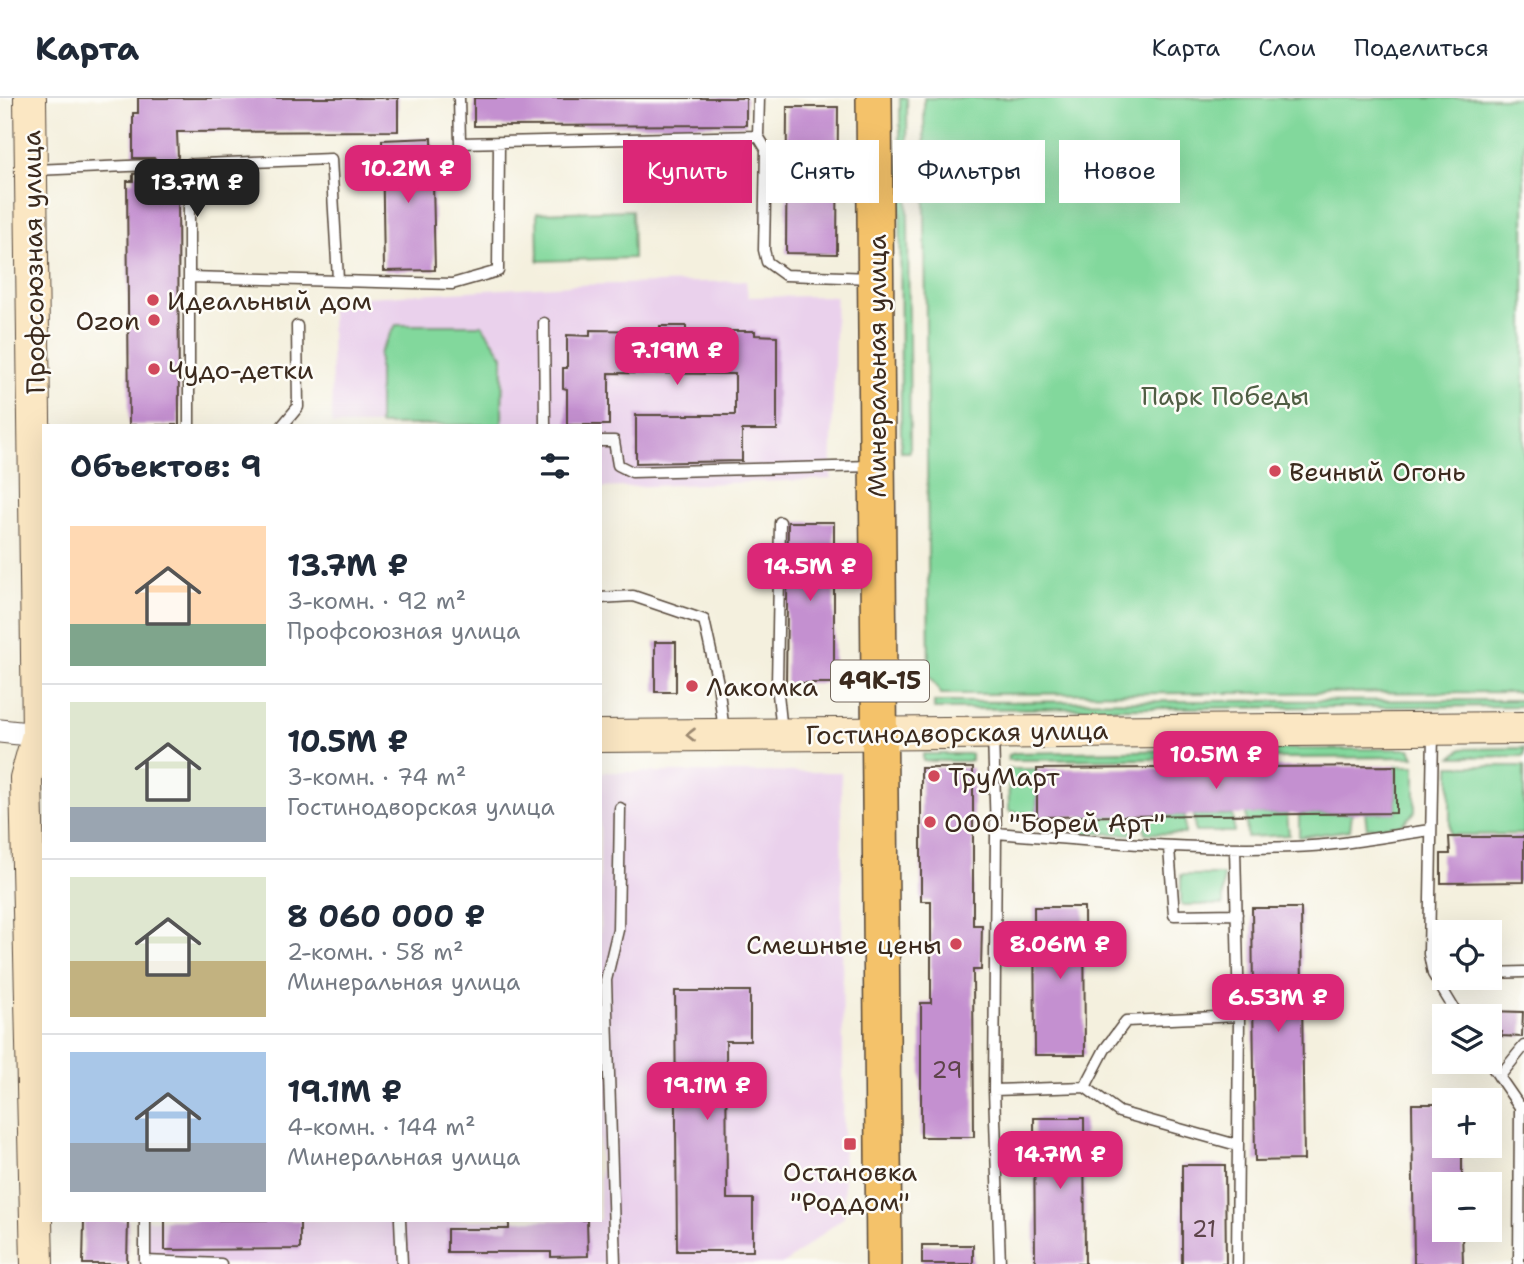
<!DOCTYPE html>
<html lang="ru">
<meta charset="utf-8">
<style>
:root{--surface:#fff;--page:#f6f6f7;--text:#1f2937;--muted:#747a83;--line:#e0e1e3;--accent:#db2777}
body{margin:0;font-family:"Shantell Sans",sans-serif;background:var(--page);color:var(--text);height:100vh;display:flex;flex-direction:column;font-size:26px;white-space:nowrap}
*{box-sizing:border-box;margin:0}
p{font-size:23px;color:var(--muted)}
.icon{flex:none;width:38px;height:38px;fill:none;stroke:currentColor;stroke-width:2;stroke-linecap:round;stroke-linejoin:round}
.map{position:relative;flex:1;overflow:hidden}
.sheet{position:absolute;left:42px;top:326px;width:560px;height:798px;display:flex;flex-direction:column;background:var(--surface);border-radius:0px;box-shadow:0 7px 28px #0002}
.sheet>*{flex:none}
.banner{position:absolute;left:623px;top:42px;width:665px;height:63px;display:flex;gap:14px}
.tools{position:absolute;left:1432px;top:822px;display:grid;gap:14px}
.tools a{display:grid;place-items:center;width:70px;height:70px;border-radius:0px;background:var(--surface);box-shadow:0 7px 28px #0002;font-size:35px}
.price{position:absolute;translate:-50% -60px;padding:0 16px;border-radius:14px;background:var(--accent);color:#fff;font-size:23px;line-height:46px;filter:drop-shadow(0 2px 4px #0008)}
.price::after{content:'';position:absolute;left:50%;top:42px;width:21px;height:16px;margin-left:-10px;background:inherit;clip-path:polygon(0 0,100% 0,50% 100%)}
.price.active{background:#222;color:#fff}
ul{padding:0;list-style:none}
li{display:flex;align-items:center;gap:21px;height:175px;padding:0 28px}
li+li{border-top:2px solid var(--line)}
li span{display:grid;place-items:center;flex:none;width:196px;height:140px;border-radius:0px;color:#555}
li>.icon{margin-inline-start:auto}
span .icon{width:84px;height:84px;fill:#fffc;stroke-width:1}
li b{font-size:30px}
h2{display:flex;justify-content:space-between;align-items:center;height:84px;padding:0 28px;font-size:30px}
.pill{padding:0 24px;border-radius:0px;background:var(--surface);box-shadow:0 7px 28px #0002;font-size:24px;line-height:63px}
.pill.active{background:var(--accent);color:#fff}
header{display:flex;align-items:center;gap:42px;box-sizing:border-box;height:98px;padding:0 35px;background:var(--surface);border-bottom:2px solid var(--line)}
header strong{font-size:33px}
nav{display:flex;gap:38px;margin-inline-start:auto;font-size:24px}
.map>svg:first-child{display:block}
.built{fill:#ead1ec}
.green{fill:#82d89c;stroke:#5e815d;stroke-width:2}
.building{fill:#c490d0}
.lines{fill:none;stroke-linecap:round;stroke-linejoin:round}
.lane-casing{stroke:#57483b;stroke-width:13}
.street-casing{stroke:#57483b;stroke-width:25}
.secondary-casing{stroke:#57483b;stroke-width:34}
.primary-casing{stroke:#57483b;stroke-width:38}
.lane{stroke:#fff;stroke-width:10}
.street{stroke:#fff;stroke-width:23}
.secondary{stroke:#fbe7c3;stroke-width:32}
.primary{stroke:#f4c26a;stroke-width:35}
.oneway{stroke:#9b8870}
.poi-dot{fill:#d1495b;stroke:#fdfcf7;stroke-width:2.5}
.labels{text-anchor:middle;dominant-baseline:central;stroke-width:5;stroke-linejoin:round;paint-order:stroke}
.number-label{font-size:23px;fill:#5d444a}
.shield{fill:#fdfcf7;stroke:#75695f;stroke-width:2}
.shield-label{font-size:24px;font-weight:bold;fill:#3b2a1e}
.street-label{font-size:26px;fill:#3b2a1e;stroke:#fdfcf7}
.poi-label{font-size:26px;fill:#3b2a1e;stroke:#fdfcf7;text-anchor:start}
.park-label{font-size:26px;fill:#505e44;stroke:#fdfcf7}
</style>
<header>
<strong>Карта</strong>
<nav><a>Карта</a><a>Слои</a><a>Поделиться</a></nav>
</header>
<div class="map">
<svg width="1524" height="1166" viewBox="0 0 1524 1166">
<rect width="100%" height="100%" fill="#fdfcf7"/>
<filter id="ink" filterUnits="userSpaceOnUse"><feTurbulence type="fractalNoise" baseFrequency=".0143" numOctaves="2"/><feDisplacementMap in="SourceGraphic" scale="14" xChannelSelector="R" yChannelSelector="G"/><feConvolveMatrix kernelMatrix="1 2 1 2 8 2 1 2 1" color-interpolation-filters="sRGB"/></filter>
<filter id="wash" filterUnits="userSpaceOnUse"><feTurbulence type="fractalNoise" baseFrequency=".00686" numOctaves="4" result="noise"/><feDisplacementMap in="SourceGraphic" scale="28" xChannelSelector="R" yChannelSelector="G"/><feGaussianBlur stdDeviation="1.57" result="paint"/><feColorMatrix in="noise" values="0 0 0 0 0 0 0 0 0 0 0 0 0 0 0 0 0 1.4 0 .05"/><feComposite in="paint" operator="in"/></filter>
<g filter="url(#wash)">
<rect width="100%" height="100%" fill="#f4f0de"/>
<!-- built -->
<path class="built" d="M746,183L748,199L836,198L831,381L600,390V327H332L331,201L572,187Z
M600,674H841L844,1119L784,1166H138L137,1122H600Z"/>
<!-- green -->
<path class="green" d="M900,0H907L910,354H901Z
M924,0H1524V594L941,596L929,578Z
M632,112L633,160L538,163L537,115Z
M396,227H482L503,258L502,327H379V256Z
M1524,602V608L934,611V604Z
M1524,650V658L1452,659L1462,651Z
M1246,651H1410L1414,659L1008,662L1009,657L1015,655Z
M923,656H971V663H923Z
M1396,668H1415V714L1401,727L1367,730L1365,715L1396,714Z
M1450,668H1524V736L1450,737Z
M1008,671H1037V719L1009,713Z
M1352,715L1350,732L1299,739V716Z
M1246,716H1287L1289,737L1247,739Z
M1185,717V736L1145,735L1144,718Z
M1194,717H1233L1234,734H1195Z
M1082,718H1131L1132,736L1083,735Z
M1181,777H1223V807H1181Z"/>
<g id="blocks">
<!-- building -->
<path class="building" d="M138,0H398V33L177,34L178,59L170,67L178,75L179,327H129L127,83H133V76L155,74L159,67L154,60H133V15H138Z
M474,0H746V27L474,28Z
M787,9H838L837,156L786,155Z
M432,40L435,172L384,173L382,42Z
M660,228H686V233H755V237L777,238V332H742V363L636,365V317H735V276L609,275V327H567V291L563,290V270H567V237L590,238V232L660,233Z
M788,424H834V585H786Z
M655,544H676V594H655Z
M1396,668V715L1037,719V671Z
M921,670H973V827H982L981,872H973L974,1039H921V905H931V803H921Z
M1449,739H1524V784L1441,785V756H1450Z
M1034,809H1084L1085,957H1035Z
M1252,810H1301L1304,1062L1255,1063Z
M675,893H750V943H726L727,1101H753V1153H677Z
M1489,913L1523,914L1522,939L1501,938L1502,934L1489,933Z
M1412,1006H1444V1048H1462V1087H1444V1132H1462L1463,1166H1414Z
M1034,1020H1084L1085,1166H1035Z
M1182,1067H1225L1226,1166H1182Z
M84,1122H128L127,1166H83Z
M165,1122H300V1151L165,1152Z
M509,1122H587L588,1158L551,1159V1154H447V1131H509Z
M922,1147H973V1166H922Z"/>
</g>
</g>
<g filter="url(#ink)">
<use href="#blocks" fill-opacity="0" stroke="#57483b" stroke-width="2"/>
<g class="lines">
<defs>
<path id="lane" d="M459,0L460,45L758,38
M759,0L758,38L766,51L764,152L767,164L785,177L872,180
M189,66V327
M178,67L331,61L338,181
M35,72L151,67
M189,179L452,186L498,173L499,45
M544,225L545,327
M283,327L298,309L297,228
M600,343H614L618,367L632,374L873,368
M780,424L777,586L782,634
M600,500L633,498L704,522L718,585L724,634
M1433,635L1429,856L1433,876L1459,919
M993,637L996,735L994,992L1000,1166
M996,735C1095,743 1194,753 1293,749C1339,748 1385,738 1431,732
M1169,750L1174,817L1237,816
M1235,750L1239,918L1237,1166
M1489,875L1524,874
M1489,964L1520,1009H1524
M1499,979L1524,948
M1085,989L1105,951L1126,923L1239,918
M994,992L1085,989L1119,1014L1237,1047
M145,1122V1163L221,1166
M400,1122L402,1166
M615,1166L606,882L618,832L620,710
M1519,1166L1520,1009"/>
<path id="street" d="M0,633L38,637"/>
<path id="secondary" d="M30,0L38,637L26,680L37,1166
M600,638L1524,630"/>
<path id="primary" d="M874,0L884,1166"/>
</defs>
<!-- lane casing -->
<use href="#lane" class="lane-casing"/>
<!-- street casing -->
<use href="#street" class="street-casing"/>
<!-- secondary casing -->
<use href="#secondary" class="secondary-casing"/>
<!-- primary casing -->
<use href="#primary" class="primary-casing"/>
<!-- lane -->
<use href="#lane" class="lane"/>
<!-- street -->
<use href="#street" class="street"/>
<!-- secondary -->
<use href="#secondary" class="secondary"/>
<!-- primary -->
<use href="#primary" class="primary"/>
</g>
<!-- one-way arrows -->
<defs><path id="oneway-chevron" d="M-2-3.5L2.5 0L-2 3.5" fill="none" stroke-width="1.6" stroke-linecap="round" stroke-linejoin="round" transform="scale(1.75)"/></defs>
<use class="oneway" href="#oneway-chevron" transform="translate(691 637) rotate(180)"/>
</g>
<!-- markers -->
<g class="poi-dot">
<circle cx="153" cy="202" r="7"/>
<circle cx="154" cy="222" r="7"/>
<circle cx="154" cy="271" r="7"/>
<circle cx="1275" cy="373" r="7"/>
<circle cx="692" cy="588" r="7"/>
<circle cx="934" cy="678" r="7"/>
<circle cx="930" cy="724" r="7"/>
<circle cx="956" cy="846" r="7"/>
<rect x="843" y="1039" width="14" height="14" rx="3.5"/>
</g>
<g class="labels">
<!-- number labels -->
<g class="number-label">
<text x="947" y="972">29</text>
<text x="1204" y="1131">21</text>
</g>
<!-- shield labels -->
<rect class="shield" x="831" y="562.5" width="98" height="41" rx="5"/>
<g class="shield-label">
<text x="880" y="583">49К-15</text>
</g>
<!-- street labels -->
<g class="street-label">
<text transform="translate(33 164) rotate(-91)">Профсоюзная улица</text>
<text transform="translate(876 268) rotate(-90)">Минеральная улица</text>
<text transform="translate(957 634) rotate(-1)">Гостинодворская улица</text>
</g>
<!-- poi labels -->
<g class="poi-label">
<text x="167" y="202">Идеальный дом</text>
<text x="140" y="222" text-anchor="end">Ozon</text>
<text x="168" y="271">Чудо-детки</text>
<text x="1289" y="373">Вечный Огонь</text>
<text x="706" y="588">Лакомка</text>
<text x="948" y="678">ТруМарт</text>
<text x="944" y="724">ООО "Борей Арт"</text>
<text x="942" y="846" text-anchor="end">Смешные цены</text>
<text x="850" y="1073" text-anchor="middle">Остановка<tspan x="850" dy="30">"Роддом"</tspan></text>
</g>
<!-- park labels -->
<g class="park-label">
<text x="1225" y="297">Парк Победы</text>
</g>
</g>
</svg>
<div class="tools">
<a><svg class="icon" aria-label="locate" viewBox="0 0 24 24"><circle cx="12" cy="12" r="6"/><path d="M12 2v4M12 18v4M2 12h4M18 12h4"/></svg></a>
<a><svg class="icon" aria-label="layers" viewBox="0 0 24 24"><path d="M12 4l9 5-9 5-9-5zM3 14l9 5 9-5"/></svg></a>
<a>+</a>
<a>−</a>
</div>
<b class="price" style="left:408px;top:107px">10.2M ₽</b>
<b class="price active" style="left:197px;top:121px">13.7M ₽</b>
<b class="price" style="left:677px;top:289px">7.19M ₽</b>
<b class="price" style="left:810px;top:505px">14.5M ₽</b>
<b class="price" style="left:1216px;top:693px">10.5M ₽</b>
<b class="price" style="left:1060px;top:883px">8.06M ₽</b>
<b class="price" style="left:1278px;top:936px">6.53M ₽</b>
<b class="price" style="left:707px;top:1024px">19.1M ₽</b>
<b class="price" style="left:1060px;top:1093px">14.7M ₽</b>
<div class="banner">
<a class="pill active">Купить</a>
<a class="pill">Снять</a>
<a class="pill">Фильтры</a>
<a class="pill">Новое</a>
</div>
<section class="sheet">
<h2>Объектов: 9<svg class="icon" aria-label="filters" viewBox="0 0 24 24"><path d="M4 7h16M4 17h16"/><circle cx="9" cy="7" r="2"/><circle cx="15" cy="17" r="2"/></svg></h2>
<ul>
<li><span style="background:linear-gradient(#ffd9b3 70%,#7fa58c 0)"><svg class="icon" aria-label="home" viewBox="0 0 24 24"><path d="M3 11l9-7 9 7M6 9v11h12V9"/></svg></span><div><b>13.7M ₽</b><p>3-комн. · 92 m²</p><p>Профсоюзная улица</p></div></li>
<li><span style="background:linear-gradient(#dfe7d0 75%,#9aa5b1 0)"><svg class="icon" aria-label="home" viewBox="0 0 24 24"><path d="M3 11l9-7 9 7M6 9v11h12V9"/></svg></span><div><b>10.5M ₽</b><p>3-комн. · 74 m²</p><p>Гостинодворская улица</p></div></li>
<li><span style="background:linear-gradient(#dfe7d0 60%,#c2b280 0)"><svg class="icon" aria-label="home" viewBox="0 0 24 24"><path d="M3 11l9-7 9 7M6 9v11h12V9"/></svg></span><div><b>8 060 000 ₽</b><p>2-комн. · 58 m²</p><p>Минеральная улица</p></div></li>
<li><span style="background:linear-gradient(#a9c7e8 65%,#9aa5b1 0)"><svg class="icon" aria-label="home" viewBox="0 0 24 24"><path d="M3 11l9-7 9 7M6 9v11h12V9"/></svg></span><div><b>19.1M ₽</b><p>4-комн. · 144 m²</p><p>Минеральная улица</p></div></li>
</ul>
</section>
</div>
